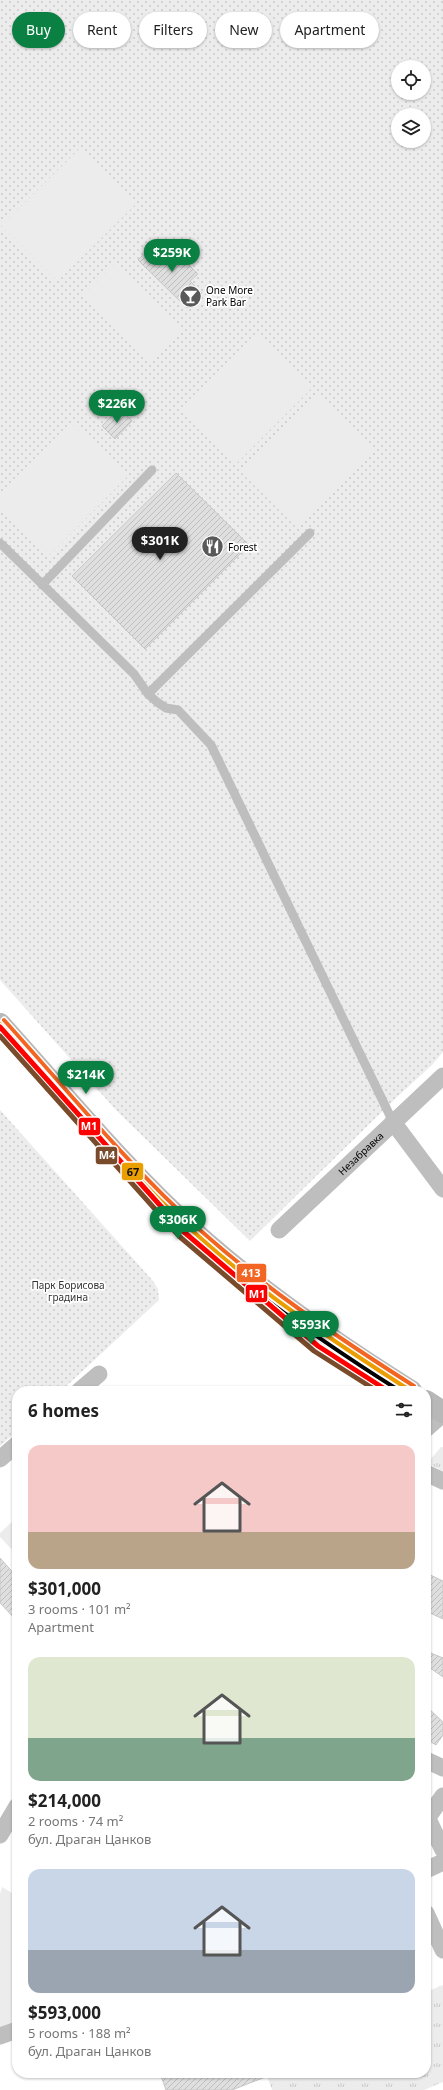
<!DOCTYPE html>
<meta charset="utf-8">
<style>
:root{--surface:#fff;--page:#f2f2f2;--text:#222;--muted:#767676;--accent:#0b8043}
body{margin:0;font-family:"Noto Sans",sans-serif;background:var(--page);color:var(--text);height:100vh;display:flex;flex-direction:column;font-size:15px;white-space:nowrap}
*{box-sizing:border-box;margin:0}
p{font-size:13px;color:var(--muted)}
.icon{flex:none;width:22px;height:22px;fill:none;stroke:currentColor;stroke-width:2;stroke-linecap:round;stroke-linejoin:round}
.map{position:relative;flex:1;overflow:hidden}
.drawer{position:absolute;left:12px;top:1386px;width:419px;height:692px;display:flex;flex-direction:column;background:var(--surface);border-radius:16px;box-shadow:0 1px 3px #0004}
.drawer>*{flex:none}
.hud{position:absolute;left:12px;top:12px;width:419px;height:36px;display:flex;gap:8px}
.controls{position:absolute;left:391px;top:60px;display:grid;gap:8px}
.controls a{display:grid;place-items:center;width:40px;height:40px;border-radius:50%;background:var(--surface);box-shadow:0 1px 3px #0004;font-size:20px}
.price{position:absolute;translate:-50% -34px;padding:0 9px;border-radius:14px;background:var(--accent);color:#fff;font-size:13px;line-height:26px;filter:drop-shadow(0 1px 2px #0008)}
.price::after{content:'';position:absolute;left:50%;top:24px;width:12px;height:9px;margin-left:-6px;background:inherit;clip-path:polygon(0 0,100% 0,50% 100%)}
.price.active{background:#222;color:#fff}
ul{padding:0;list-style:none}
li{display:grid;align-content:center;gap:8px;height:212px;padding:0 16px}
li span{display:grid;place-items:center;height:124px;border-radius:12px;color:#555}
li>.icon{margin-inline-start:auto}
span .icon{width:72px;height:72px;fill:#fffc;stroke-width:1}
li b{font-size:17px}
h2{display:flex;justify-content:space-between;align-items:center;height:48px;padding:0 16px;font-size:17px}
.pill{padding:0 14px;border-radius:18px;background:var(--surface);box-shadow:0 1px 3px #0004;font-size:14px;line-height:36px}
.pill.active{background:var(--accent);color:#fff}
.map>svg:first-child{display:block}
.grass{fill:url(#grass-tufts)}
.park{fill:url(#park-dots);fill-rule:evenodd}
.garden{fill:#ececec}
.building{fill:url(#building-hatch);stroke:#c7c7c7}
.lines{fill:none;stroke-linecap:round;stroke-linejoin:round}
.service{stroke:#bebebe;stroke-width:9}
.minor{stroke:#bebebe;stroke-width:17}
.secondary{stroke:#b8b8b8;stroke-width:22}
.bus-1-casing{stroke:#fff;stroke-width:7}
.bus-2-casing{stroke:#fff;stroke-width:7}
.bus-3-casing{stroke:#fff;stroke-width:7}
.bus-1{stroke:#eb9e00;stroke-width:4}
.bus-2{stroke:#000;stroke-width:4}
.bus-3{stroke:#f26522;stroke-width:4}
.metro-1-casing{stroke:#fff;stroke-width:8}
.metro-2-casing{stroke:#fff;stroke-width:8}
.metro-1{stroke:#f00;stroke-width:5}
.metro-2{stroke:#7a4b2a;stroke-width:5}
.labels{text-anchor:middle;dominant-baseline:central;stroke-width:3.5;stroke-linejoin:round;paint-order:stroke}
.poi-label{font-size:10px;fill:#000;stroke:#fff;text-anchor:start}
.street-label{font-size:10px;fill:#000;stroke:#fff}
.park-label{font-size:10px;fill:#333;stroke:#fff}
.line-badge{stroke:#fff;stroke-width:1.5}
.badge-label{font-size:11px;text-anchor:middle;font-weight:bold;fill:#fff}
.pale-badge-label{font-size:11px;text-anchor:middle;font-weight:bold;fill:#111}
</style>
<div class="map">
<svg width="443" height="2090" viewBox="0 0 443 2090">
<defs>
<pattern id="grass-tufts" width="24" height="20" patternUnits="userSpaceOnUse"><rect width="24" height="20" fill="#ececec"/><path d="M3 7l-1-3M5 7V3M7 7l1-3M15 17l-1-3M17 17v-4M19 17l1-3" fill="none" stroke="#c9c9c9"/></pattern>
<pattern id="park-dots" width="8" height="8" patternUnits="userSpaceOnUse"><rect width="8" height="8" fill="#ececec"/><path d="M2 2h.1M6 6h.1" fill="none" stroke="#c9c9c9" stroke-width="1.8" stroke-linecap="round"/></pattern>
<pattern id="building-hatch" width="6" height="6" patternUnits="userSpaceOnUse"><rect width="6" height="6" fill="#dfdfdf"/><path d="M-1 1l2-2M0 6l6-6M5 7l2-2" fill="none" stroke="#bebebe"/></pattern>
</defs>
<rect width="100%" height="100%" fill="#fff"/>
<!-- grass -->
<path class="grass" d="M441,1447H443V1471L429,1464V1461Z
M443,1985V2082L424,2090H272L266,2073H426V1992Z"/>
<!-- park -->
<path class="park" d="M0,0H443V1052L432,1065L397,1097L250,1241L116,1110L0,980ZM398,67H424V93H398ZM398,115H424V141H398Z
M0,1110L153,1281L158,1289L159,1300L61,1391H17V1431L0,1446Z"/>
<!-- garden -->
<path class="garden" d="M79,149L135,205L57,282L1,226Z
M115,264L182,330L150,363L83,296Z
M257,332L312,388L235,465L179,410Z
M319,394L375,450L297,528L241,472Z
M71,422L127,477L50,555L0,506V493Z
M15,1519L17,1521V1555L0,1537V1533Z
M2,1887L17,1896V2023L0,2029V1894Z"/>
<!-- building -->
<path class="building" d="M154,244L164,253L171,247L198,274L190,281L202,293L187,308L138,260Z
M119,408L132,421L115,439L102,426Z
M176,473L249,545L145,649L72,576Z
M0,1558L17,1577V1621L0,1603Z
M426,1573L443,1581V1619L426,1611Z
M426,1651L443,1658V1677L426,1665Z
M426,1706L443,1722V1735L436,1745L426,1739Z
M160,2073H273V2074L232,2090H166Z"/>
<g class="lines">
<!-- service -->
<path class="service" d="M0,543L134,674L148,694L157,702L166,708L178,710L211,745L393,1122
M42,585L152,470
M148,694L310,533"/>
<!-- minor -->
<g class="minor">
<path d="M393,1122L443,1189"/>
<path id="s1" d="M279,1230L443,1076"/>
<path d="M79,1391L99,1374"/>
<path d="M426,1429L443,1414"/>
<path d="M0,1459L17,1444"/>
<path d="M426,1473L443,1481"/>
<path d="M426,1760L443,1768"/>
<path d="M428,1819L443,1850"/>
<path d="M426,1820L443,1796"/>
<path d="M0,1835L17,1806"/>
<path d="M426,1870L443,1862"/>
<path d="M426,1913L443,1950"/>
<path d="M0,2036L17,2030"/>
</g>
<!-- secondary -->
<path class="secondary" d="M0,1024C64,1095 125,1170 196,1234C262,1293 336,1344 411,1391
M426,1401L443,1412"/>
<defs>
<path id="bus-1" d="M0,1024C64,1095 125,1170 196,1234C262,1294 336,1343 411,1391"/>
<path id="bus-2" d="M0,1033C62,1103 122,1176 192,1239C256,1296 327,1345 400,1391"/>
<path id="bus-3" d="M4,1020C68,1091 129,1166 200,1230C266,1289 340,1339 414,1386"/>
</defs>
<!-- bus-1 casing -->
<use href="#bus-1" class="bus-1-casing"/>
<!-- bus-2 casing -->
<use href="#bus-2" class="bus-2-casing"/>
<!-- bus-3 casing -->
<use href="#bus-3" class="bus-3-casing"/>
<!-- bus-1 -->
<use href="#bus-1" class="bus-1"/>
<!-- bus-2 -->
<use href="#bus-2" class="bus-2"/>
<!-- bus-3 -->
<use href="#bus-3" class="bus-3"/>
<defs>
<path id="metro-1" d="M0,1027L184,1232L318,1346L388,1391"/>
<path id="metro-2" d="M0,1036L180,1237L314,1351L377,1391"/>
</defs>
<!-- metro-1 casing -->
<use href="#metro-1" class="metro-1-casing"/>
<!-- metro-2 casing -->
<use href="#metro-2" class="metro-2-casing"/>
<!-- metro-1 -->
<use href="#metro-1" class="metro-1"/>
<!-- metro-2 -->
<use href="#metro-2" class="metro-2"/>
</g>
<!-- icons -->
<defs>
<symbol id="bar-disc" viewBox="-11 -11 22 22"><circle r="9.5" fill="#595959" stroke="#fff"/><path d="M-6-5H6L.8 .8V4.5H3.5V6h-7V4.5H-.8V.8Z" fill="#fff"/></symbol>
<symbol id="restaurant-disc" viewBox="-11 -11 22 22"><circle r="9.5" fill="#595959" stroke="#fff"/><path d="M-5-6h1v4h1v-4h1v4h1v-4h1v5L-1.5 .5V6h-2V.5L-5-1ZM5-6V6H3V1.5H1.5Q1.5-4 5-6Z" fill="#fff"/></symbol>
</defs>
<g fill-rule="evenodd">
<use href="#bar-disc" x="178" y="284" width="25" height="25"/>
<use href="#restaurant-disc" x="200" y="534" width="25" height="25"/>
</g>
<g class="labels">
<!-- poi labels -->
<g class="poi-label">
<text x="206" y="290">One More<tspan x="206" dy="12">Park Bar</tspan></text>
<text x="228" y="547">Forest</text>
</g>
<!-- street labels -->
<g class="street-label">
<text stroke="none"><textPath href="#s1" startOffset="112">Незабравка</textPath></text>
</g>
<!-- park labels -->
<g class="park-label">
<text x="68" y="1285">Парк Борисова<tspan x="68" dy="12">градина</tspan></text>
</g>
</g>
<g class="line-badge">
<rect x="78" y="1117" width="23" height="19" rx="4" fill="#f00"/>
<rect x="95" y="1146" width="23" height="19" rx="4" fill="#7a4b2a"/>
<rect x="121" y="1162" width="23" height="19" rx="4" fill="#eb9e00"/>
<rect x="236" y="1263" width="31" height="20" rx="4" fill="#f26522"/>
<rect x="245" y="1284" width="23" height="19" rx="4" fill="#f00"/>
</g>
<g class="badge-label">
<text x="89" y="1130">M1</text>
<text x="107" y="1159">M4</text>
<text x="251" y="1277">413</text>
<text x="257" y="1298">M1</text>
</g>
<g class="pale-badge-label">
<text x="133" y="1176">67</text>
</g>
</svg>
<div class="controls">
<a><svg class="icon" aria-label="locate" viewBox="0 0 24 24"><circle cx="12" cy="12" r="6"/><path d="M12 2v4M12 18v4M2 12h4M18 12h4"/></svg></a>
<a><svg class="icon" aria-label="layers" viewBox="0 0 24 24"><path d="M12 4l9 5-9 5-9-5zM3 14l9 5 9-5"/></svg></a>
</div>
<b class="price" style="left:172px;top:273px">$259K</b>
<b class="price" style="left:117px;top:424px">$226K</b>
<b class="price active" style="left:160px;top:561px">$301K</b>
<b class="price" style="left:86px;top:1095px">$214K</b>
<b class="price" style="left:178px;top:1240px">$306K</b>
<b class="price" style="left:311px;top:1345px">$593K</b>
<div class="hud">
<a class="pill active">Buy</a>
<a class="pill">Rent</a>
<a class="pill">Filters</a>
<a class="pill">New</a>
<a class="pill">Apartment</a>
</div>
<section class="drawer">
<h2>6 homes<svg class="icon" aria-label="filters" viewBox="0 0 24 24"><path d="M4 7h16M4 17h16"/><circle cx="9" cy="7" r="2"/><circle cx="15" cy="17" r="2"/></svg></h2>
<ul>
<li><span style="background:linear-gradient(#f6c9c9 70%,#b9a48a 0)"><svg class="icon" aria-label="home" viewBox="0 0 24 24"><path d="M3 11l9-7 9 7M6 9v11h12V9"/></svg></span><div><b>$301,000</b><p>3 rooms · 101 m²</p><p>Apartment</p></div></li>
<li><span style="background:linear-gradient(#dfe7d0 65%,#7fa58c 0)"><svg class="icon" aria-label="home" viewBox="0 0 24 24"><path d="M3 11l9-7 9 7M6 9v11h12V9"/></svg></span><div><b>$214,000</b><p>2 rooms · 74 m²</p><p>бул. Драган Цанков</p></div></li>
<li><span style="background:linear-gradient(#c9d6e8 65%,#9aa5b1 0)"><svg class="icon" aria-label="home" viewBox="0 0 24 24"><path d="M3 11l9-7 9 7M6 9v11h12V9"/></svg></span><div><b>$593,000</b><p>5 rooms · 188 m²</p><p>бул. Драган Цанков</p></div></li>
</ul>
</section>
</div>
